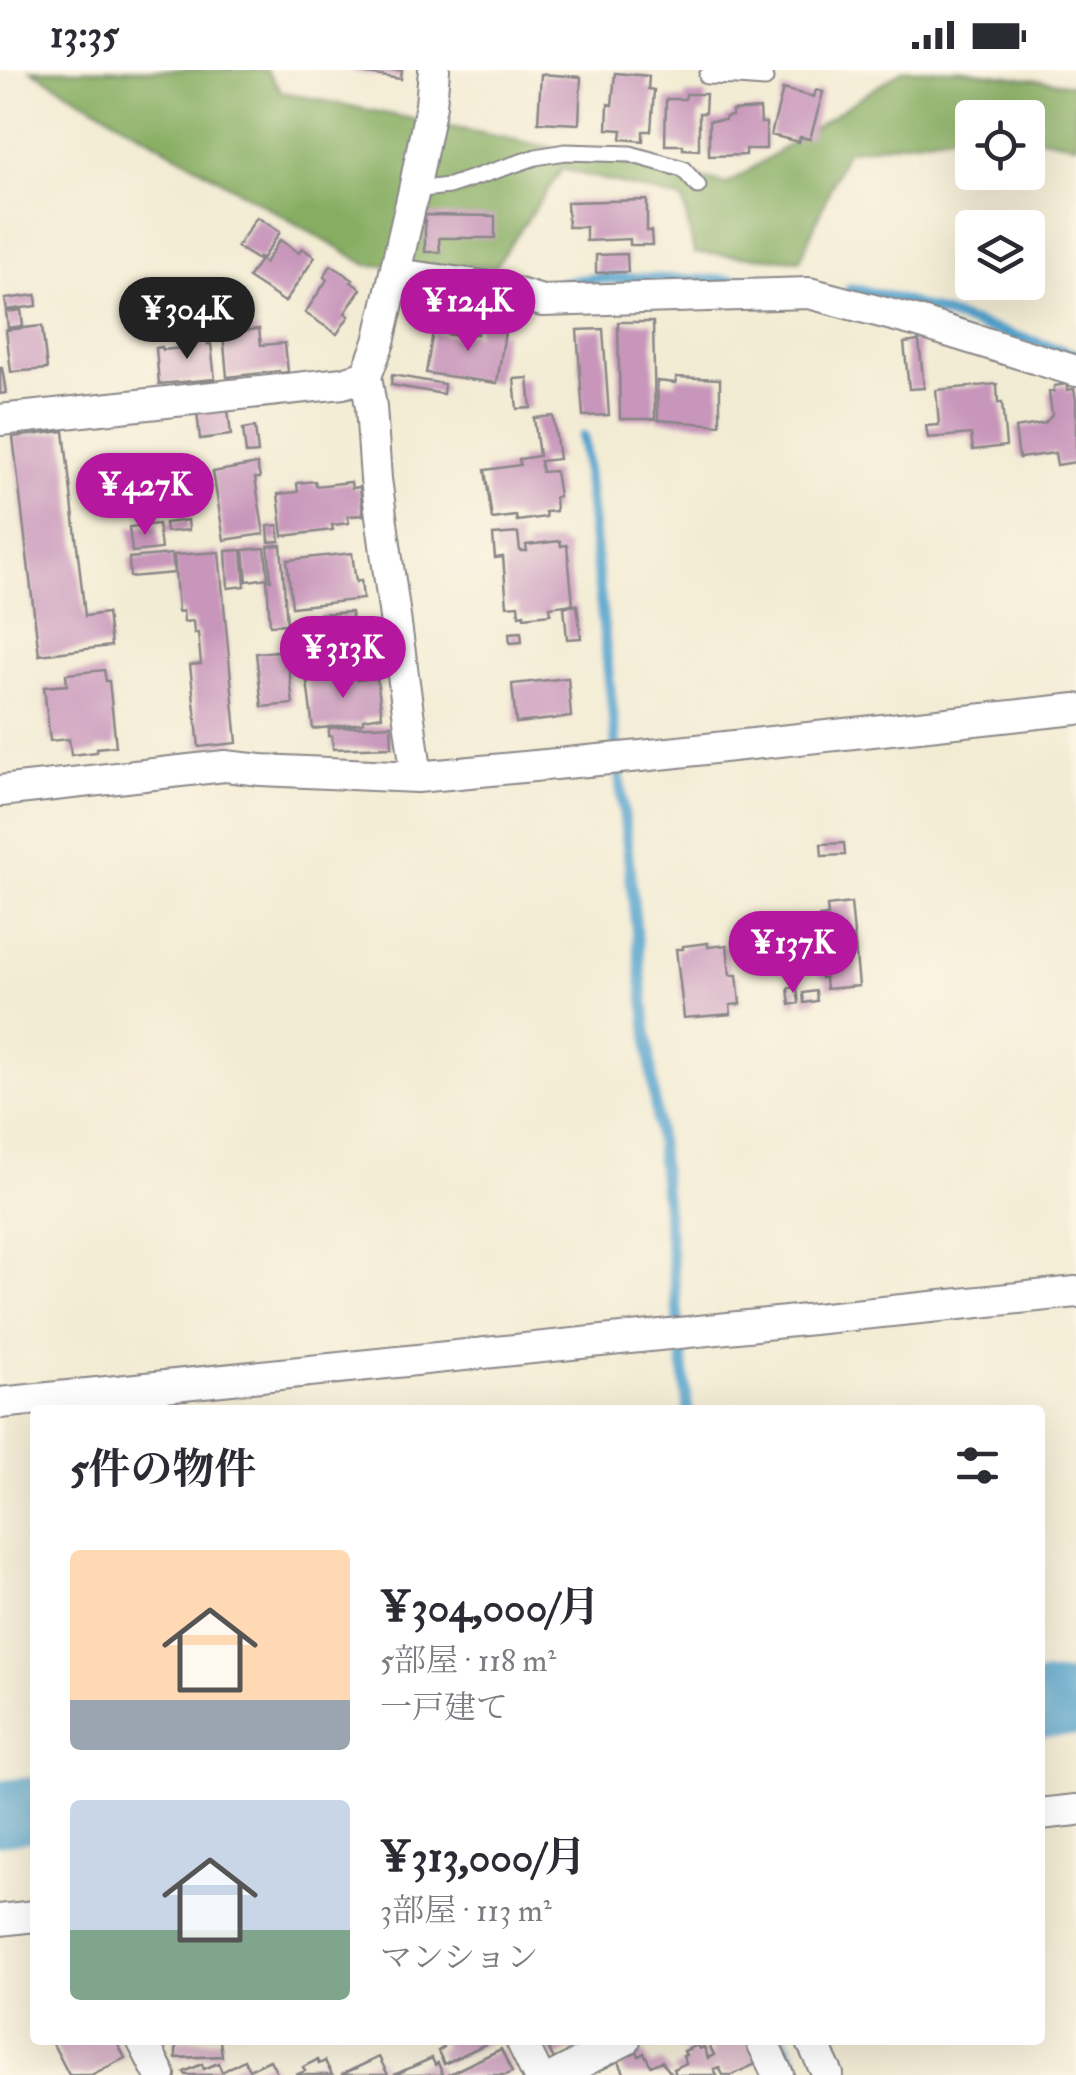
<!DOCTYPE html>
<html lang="ja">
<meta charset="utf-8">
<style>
:root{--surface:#fff;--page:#f7f7f7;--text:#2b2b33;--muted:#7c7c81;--accent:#b5179e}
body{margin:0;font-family:"IM FELL Double Pica","Noto Serif JP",serif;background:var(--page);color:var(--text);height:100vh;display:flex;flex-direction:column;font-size:38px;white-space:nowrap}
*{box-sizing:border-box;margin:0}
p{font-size:32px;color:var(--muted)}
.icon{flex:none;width:55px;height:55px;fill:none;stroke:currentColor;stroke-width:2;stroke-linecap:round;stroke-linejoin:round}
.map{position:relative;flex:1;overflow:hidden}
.panel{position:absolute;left:30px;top:1335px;width:1015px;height:640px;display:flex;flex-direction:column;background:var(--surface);border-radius:10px;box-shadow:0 10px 40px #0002}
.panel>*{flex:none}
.tools{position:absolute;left:955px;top:30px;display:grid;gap:20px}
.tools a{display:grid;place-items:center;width:90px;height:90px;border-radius:10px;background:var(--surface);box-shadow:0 10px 40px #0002;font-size:50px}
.price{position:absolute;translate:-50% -85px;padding:0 22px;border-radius:35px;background:var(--accent);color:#fff;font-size:32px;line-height:65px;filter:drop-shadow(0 2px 5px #0008)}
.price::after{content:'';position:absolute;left:50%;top:60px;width:30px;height:22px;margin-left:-15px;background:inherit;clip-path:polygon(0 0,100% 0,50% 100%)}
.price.selected{background:#222;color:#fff}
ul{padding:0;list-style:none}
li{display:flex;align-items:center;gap:30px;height:250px;padding:0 40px}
li span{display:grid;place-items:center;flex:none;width:280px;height:200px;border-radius:10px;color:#555}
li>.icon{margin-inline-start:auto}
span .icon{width:120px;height:120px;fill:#fffc;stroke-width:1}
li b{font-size:42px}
h2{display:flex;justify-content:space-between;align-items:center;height:120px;padding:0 40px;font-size:42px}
.status{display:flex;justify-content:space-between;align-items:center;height:70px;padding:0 50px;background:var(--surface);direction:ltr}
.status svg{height:28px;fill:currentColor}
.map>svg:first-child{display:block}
.forest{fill:#86ad62;stroke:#54684e;stroke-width:2.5}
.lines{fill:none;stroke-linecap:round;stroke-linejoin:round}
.stream{stroke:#53a3cd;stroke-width:11}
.river{stroke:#53a3cd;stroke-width:65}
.building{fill:#c895bb}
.service-casing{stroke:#8a8788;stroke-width:19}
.minor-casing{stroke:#8a8788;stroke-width:34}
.service{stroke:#fff;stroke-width:15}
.minor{stroke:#fff;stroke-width:30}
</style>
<div class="status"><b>13:35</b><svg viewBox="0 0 49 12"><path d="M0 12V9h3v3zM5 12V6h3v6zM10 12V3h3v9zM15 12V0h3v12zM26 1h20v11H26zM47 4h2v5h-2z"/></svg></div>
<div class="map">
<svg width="1076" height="2005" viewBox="0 0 1076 2005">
<rect width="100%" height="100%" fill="#fcf5e5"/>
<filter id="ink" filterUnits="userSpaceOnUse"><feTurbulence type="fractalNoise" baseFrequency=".01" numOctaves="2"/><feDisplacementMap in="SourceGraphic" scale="20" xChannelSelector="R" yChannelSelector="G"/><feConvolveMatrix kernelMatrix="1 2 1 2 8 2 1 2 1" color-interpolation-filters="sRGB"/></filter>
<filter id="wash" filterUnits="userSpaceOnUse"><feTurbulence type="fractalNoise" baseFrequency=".0048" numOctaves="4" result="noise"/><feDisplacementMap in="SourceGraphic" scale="40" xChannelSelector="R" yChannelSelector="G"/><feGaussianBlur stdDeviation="2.25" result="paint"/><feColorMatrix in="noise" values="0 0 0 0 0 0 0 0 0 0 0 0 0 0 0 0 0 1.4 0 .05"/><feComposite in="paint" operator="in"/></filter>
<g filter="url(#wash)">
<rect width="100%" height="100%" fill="#f3ecd4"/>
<!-- forest -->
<path class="forest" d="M31,0H266L282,22L728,114L903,0H961L1076,15V74L1028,66V48H972V62L846,81L800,190L694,183L683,130L562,99L495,197L367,195Z"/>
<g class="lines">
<!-- stream -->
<path class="stream" d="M561,213L599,208L752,211
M850,219L889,227L1076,285
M583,367L688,1340
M784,1970L801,2005"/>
<!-- river -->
<path class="river" d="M1040,1635L1076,1633
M0,1743L35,1739"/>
</g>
<g id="blocks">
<!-- building -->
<path class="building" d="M353,0H402L401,9L353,2Z
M615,3L649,6L648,19L654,20L651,61H643V71L621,69L622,60L607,59L608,34L612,35Z
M541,4L581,7L579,54L538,52Z
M783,19L814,27L816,20L823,22L810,69L800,67L799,72L771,65Z
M686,24H706L705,43H699V80L683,79V75H665L666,29H685Z
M760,39L761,53H766V79H746V85L709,86V51L725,50L726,47L732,46V41Z
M647,130V161H651L652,175H630V169L586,171V157H568L567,132Z
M425,145L495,146V168H439L440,182H425Z
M257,147L280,162L262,189L259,187L258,190L237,177Z
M280,170L299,183L302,178L315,187L285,232L248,208L260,190L265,193Z
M627,184L628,202L596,203V185Z
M331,195L353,210L351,212L361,219L345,243L349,246L337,264L305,243L327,210L324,207Z
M36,225L37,236L7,240L5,229Z
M21,240L23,256L8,258L6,242Z
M479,249L500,253L499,262H505L497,313L426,303L433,262L458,266L459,262L477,264Z
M618,252H653L655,349H620Z
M42,256L47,299L11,302L6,260Z
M259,259L261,275L285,273L288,302L280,303L279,301L227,307L223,263Z
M603,259L609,345L583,346L577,260Z
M207,263L208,274H211L215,309L159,314L156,278L162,277L163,280L192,277L191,265Z
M919,271L924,318L909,319L904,273Z
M0,298H2L6,323L0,324Z
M392,305L444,314L443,324L391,315Z
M676,307L720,309V355L658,350L657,311L676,313Z
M528,308L531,338L517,339L514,309Z
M997,314L998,333H1002L1006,376L973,380L971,364L928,368L926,356L939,355L936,320Z
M1067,314V320L1074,319L1076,330V392L1057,395L1055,383L1019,388L1015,358L1045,353L1052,345L1049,322L1054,321V316Z
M228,339L231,365L200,369L197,342Z
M553,346L559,389L540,391L542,402L555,401L559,426L555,427L556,441L545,442L546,447L517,451L516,446L492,449L485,400L520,395L519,389L539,386L534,348Z
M255,357L258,383L246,384L243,359Z
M64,361L85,546L107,543L111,576L39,585L13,367Z
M257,394L260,408H255L264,464L224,470L213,402Z
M315,411L316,416L351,412L352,418L360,417L363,445L348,446L349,453L332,455L333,460L283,466L278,424L298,422L297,413Z
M188,450L189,460L166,462L165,453Z
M158,454L161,479L132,482L129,457Z
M278,455L280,471L269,472L268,456Z
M518,463L520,481H527L526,475L560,471L561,476L567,475L573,534L550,537L551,544L524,547V544L519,545L518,535L507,536L503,487L495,488L493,465Z
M281,475L287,554L270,555L267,510H271L268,476Z
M265,478L268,508L247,511L244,480Z
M242,480L245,516L228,518L226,481Z
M219,482L237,673L199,677L190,595L201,594L198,563H194L193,551L184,552L183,541L178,542L174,485Z
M352,483L356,512L361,510L363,529L292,537L287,490Z
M172,484L174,503L130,507L129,488Z
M577,535L581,568L567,569L564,537Z
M351,542L354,576L294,580L292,551L321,550L320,544Z
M521,562L522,572L510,573L509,563Z
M287,580L293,634L262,637L256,583Z
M104,600L106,611H109L116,676L97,678V682L71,685L69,669L50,671L44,617L67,615L66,604Z
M356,605L357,610L377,608L382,646L363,649V653L313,659L307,611Z
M568,608L571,647L516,653L512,614Z
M391,655L392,677L333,679L332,666H329V658Z
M844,773L845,785L822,786L821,774Z
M851,833L859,916L826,919L825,908H821L819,887H824L823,877L819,878L817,858H820L819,847L828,846L827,836Z
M708,873V877L727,875L730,905H737L740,934L730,935L731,944L684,948L676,879H683V876Z
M797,917L799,933L790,935L788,918Z
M816,921L817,931L804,933L803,923Z
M51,1970H116L125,1988L91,2005H69Z
M176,1970H220L222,1986L176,1988Z
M441,1970H494L444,1994L438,1981L444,1977Z
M544,1970H591L554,1989Z
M707,1970H748L758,1993L732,2005H723L719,1997L714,1999L717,2005H675L673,1999L686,1993L683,1986L686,1985L684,1981L697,1975L699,1979L704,1977L708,1988L714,1985Z
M501,1979L512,2002L506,2005H447Z
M637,1981L639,1986L644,1983L651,1996L662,1991L672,2005H625L618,1990Z
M379,1987L388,2005H341Z
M432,1988L435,1995L438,1993L443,2005H394Z
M244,1990L249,2000L270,1990L278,2005H186L184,2002L202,1994L204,1999L218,1993L222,2002Z
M317,1990L319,1994L325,1991L332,2005H296L305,2001L303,1997Z"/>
</g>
</g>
<g filter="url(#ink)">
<use href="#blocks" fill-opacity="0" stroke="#8a8788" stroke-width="2.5"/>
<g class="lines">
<defs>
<path id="service" d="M707,6L737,7V0
M737,7L765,9
M414,120L449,116L536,87L565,82L630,84L683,99L698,116"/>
<path id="minor" d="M395,204L499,218L542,231L809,223L915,251L1076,301
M0,350L343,313L366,306
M417,707L376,409L371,337L366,306L379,272L414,120L431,35L434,0
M0,721L225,696L261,700L417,707L641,686L1076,639
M0,1333L1076,1222
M1040,1744L1076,1740
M0,1850L35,1846
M142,1970L160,2005
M521,1970L538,2005
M761,1970L778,2005
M811,1970L828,2005
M557,2005L625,1970"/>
</defs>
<!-- service casing -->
<use href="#service" class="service-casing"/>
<!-- minor casing -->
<use href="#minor" class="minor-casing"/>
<!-- service -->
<use href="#service" class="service"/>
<!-- minor -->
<use href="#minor" class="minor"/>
</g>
</g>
</svg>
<div class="tools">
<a><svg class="icon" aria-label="locate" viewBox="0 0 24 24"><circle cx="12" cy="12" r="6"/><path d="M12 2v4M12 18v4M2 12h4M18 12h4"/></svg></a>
<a><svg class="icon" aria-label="layers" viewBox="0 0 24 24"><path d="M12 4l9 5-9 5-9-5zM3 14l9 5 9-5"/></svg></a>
</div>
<b class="price" style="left:468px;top:284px">¥124K</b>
<b class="price selected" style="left:187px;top:292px">¥304K</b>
<b class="price" style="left:145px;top:468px">¥427K</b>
<b class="price" style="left:343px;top:631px">¥313K</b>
<b class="price" style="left:793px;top:926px">¥137K</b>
<section class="panel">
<h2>5件の物件<svg class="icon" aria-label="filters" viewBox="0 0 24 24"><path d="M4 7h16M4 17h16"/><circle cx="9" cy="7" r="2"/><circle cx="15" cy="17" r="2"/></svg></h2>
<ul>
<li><span style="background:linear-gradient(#ffd9b3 75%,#9aa5b1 0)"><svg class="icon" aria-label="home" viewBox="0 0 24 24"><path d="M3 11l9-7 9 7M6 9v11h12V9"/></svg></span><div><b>¥304,000/月</b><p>5部屋 · 118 m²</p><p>一戸建て</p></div></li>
<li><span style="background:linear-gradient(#c9d6e8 65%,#7fa58c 0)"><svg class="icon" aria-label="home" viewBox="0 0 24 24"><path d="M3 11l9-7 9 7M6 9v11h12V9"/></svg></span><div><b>¥313,000/月</b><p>3部屋 · 113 m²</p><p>マンション</p></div></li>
</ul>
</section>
</div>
